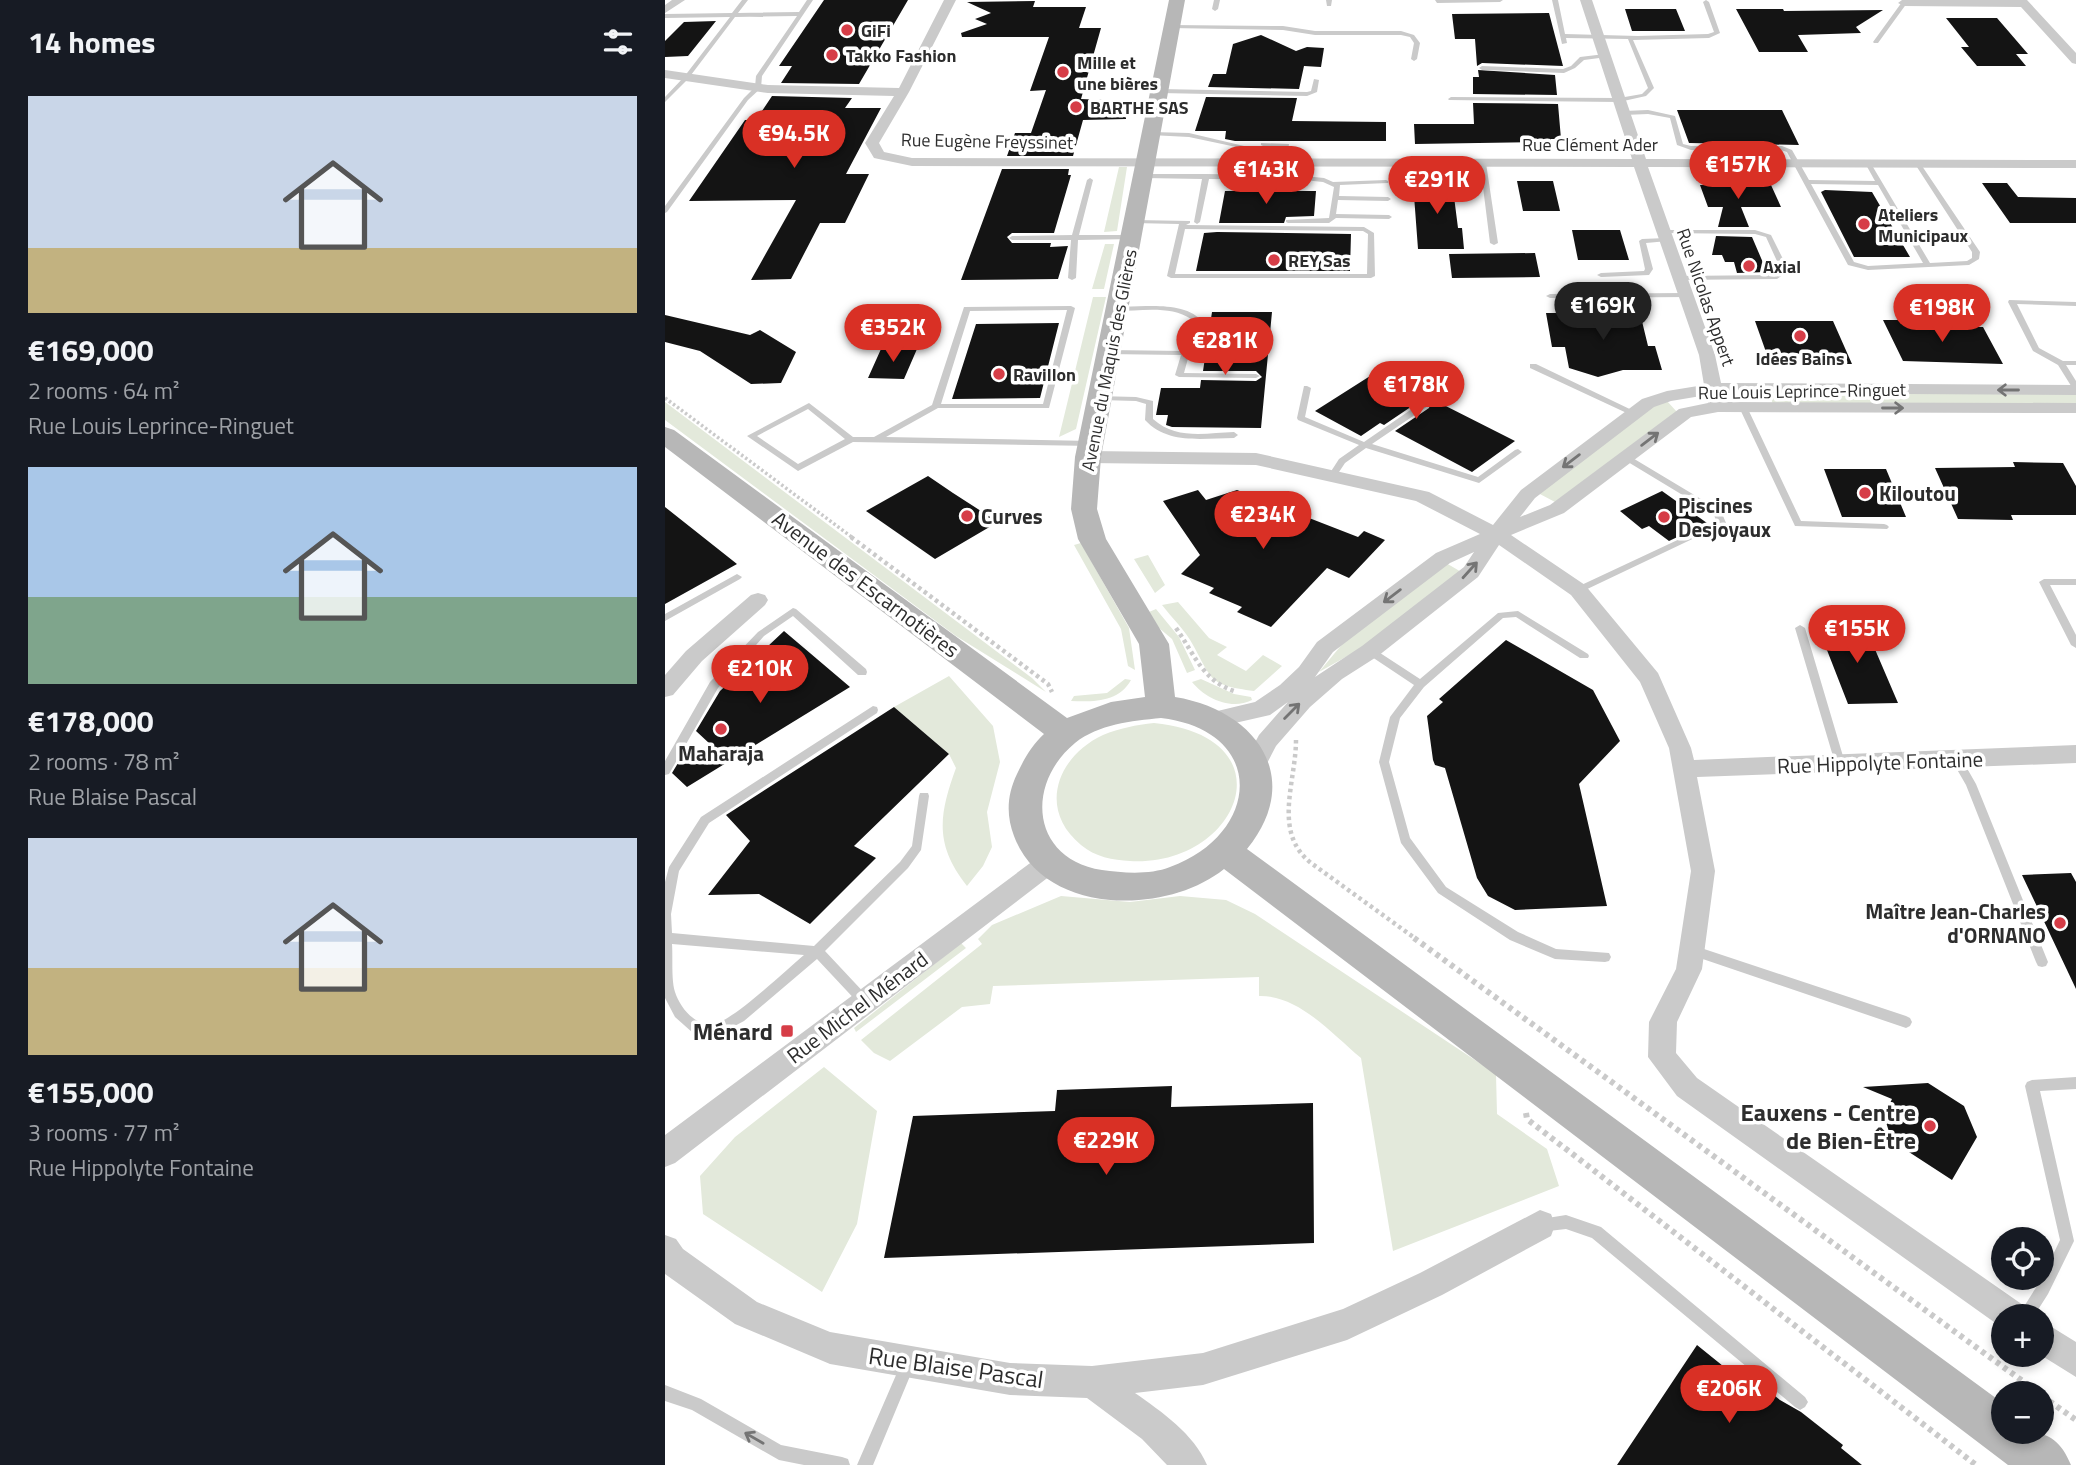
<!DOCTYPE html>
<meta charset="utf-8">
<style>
:root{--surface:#171b24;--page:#20242c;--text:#f1f3f6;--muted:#9ea1a6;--accent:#d93025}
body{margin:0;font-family:"Titillium Web",sans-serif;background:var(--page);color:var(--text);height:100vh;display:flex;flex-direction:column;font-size:26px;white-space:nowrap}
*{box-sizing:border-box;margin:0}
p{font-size:23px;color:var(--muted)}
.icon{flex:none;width:38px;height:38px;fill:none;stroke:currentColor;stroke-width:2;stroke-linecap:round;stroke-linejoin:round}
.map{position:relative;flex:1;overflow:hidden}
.side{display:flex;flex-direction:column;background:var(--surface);width:665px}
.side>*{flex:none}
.controls{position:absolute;left:1326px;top:1227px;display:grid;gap:14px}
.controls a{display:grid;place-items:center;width:63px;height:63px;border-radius:50%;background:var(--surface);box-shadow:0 4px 10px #0003;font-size:35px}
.price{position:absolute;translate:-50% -60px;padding:0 16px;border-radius:24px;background:var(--accent);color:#fff;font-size:23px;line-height:46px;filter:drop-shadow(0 2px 4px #0008)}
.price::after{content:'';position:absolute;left:50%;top:42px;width:21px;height:16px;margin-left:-10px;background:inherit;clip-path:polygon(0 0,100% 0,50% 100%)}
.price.active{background:#222;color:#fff}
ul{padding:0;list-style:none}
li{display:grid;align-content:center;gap:14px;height:371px;padding:0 28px}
li span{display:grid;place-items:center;height:217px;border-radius:0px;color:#555}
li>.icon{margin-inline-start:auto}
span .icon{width:126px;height:126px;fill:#fffc;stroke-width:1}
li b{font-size:30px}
h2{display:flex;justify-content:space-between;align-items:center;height:84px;padding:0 28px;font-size:30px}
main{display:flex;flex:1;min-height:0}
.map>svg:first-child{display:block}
.green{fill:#e3e9db}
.building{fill:#141414}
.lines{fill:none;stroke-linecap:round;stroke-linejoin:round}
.path-far2{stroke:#cacaca;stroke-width:3.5;stroke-dasharray:2.5 2.5;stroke-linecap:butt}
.path-far1{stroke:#cacaca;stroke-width:4.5;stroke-dasharray:3.5 3.5;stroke-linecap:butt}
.path{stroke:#cacaca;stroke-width:6;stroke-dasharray:4.5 4.5;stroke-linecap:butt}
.lane{fill:#cacaca;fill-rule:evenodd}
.street{fill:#cacaca;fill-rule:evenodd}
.secondary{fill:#b7b7b7;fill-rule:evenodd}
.oneway{stroke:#747474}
.poi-dot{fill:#d63d47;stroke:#fff;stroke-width:2.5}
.labels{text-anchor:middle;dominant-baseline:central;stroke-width:7;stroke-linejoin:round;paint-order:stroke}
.far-poi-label{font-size:18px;font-weight:bold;fill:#2d2d2d;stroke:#fff;text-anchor:start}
.far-street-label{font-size:18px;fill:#2d2d2d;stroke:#fff}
.poi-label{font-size:21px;font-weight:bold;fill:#2d2d2d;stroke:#fff;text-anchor:start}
.street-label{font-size:21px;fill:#2d2d2d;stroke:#fff}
.near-poi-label{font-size:24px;font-weight:bold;fill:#2d2d2d;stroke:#fff;text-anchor:end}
.near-street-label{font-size:24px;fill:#2d2d2d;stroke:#fff}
</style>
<main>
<section class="side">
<h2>14 homes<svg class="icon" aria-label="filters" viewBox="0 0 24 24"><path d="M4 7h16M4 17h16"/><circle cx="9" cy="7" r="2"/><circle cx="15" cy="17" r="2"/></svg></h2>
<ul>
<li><span style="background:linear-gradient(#c9d6e8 70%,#c2b280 0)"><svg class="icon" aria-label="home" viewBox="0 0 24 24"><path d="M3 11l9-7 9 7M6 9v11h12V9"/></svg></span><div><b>€169,000</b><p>2 rooms · 64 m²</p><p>Rue Louis Leprince-Ringuet</p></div></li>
<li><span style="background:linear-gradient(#a9c7e8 60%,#7fa58c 0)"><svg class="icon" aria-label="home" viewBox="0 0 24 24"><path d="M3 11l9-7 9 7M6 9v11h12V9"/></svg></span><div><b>€178,000</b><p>2 rooms · 78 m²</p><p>Rue Blaise Pascal</p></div></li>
<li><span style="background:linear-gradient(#c9d6e8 60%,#c2b280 0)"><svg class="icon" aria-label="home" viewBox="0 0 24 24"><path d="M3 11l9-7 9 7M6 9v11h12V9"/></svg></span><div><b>€155,000</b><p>3 rooms · 77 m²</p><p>Rue Hippolyte Fontaine</p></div></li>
</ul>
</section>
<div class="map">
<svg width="1411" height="1465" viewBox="0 0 1411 1465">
<rect width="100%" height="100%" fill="#fff"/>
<!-- green -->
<path class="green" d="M454,167H462L452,231L439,232Z
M440,244H449L439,289H427Z
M428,297H441L411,429L394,437Z
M1104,392L1411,394V405H1108Z
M1002,401L1012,412L890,502L873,493L990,405Z
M0,402L367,678L381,692L291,636L0,420Z
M416,543L464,628L470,670L463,666L456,629L409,545Z
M483,555L500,585L490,593L469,559Z
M781,563L798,573L702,645L654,672L684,636Z
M513,602L544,638L562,647L552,655L581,671L598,655L617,666L589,691C545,685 548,682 528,645C520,630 507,618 497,605Z
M491,609L514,637L530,670L522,673L507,639L494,628L484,612Z
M284,676L328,726L335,762L322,812L327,847L318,866L302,886C269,844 274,815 291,768L284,754L229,707Z
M460,679L466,680C454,702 429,702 406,701L409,696L442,693Z
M536,679L569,694L586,697L587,700C566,711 540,698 527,682Z
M489,723C627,737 574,867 465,861C448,860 430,857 416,845C373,810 391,757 438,735C455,728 471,725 489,723Z
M396,896L465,902L515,896L561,900L590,914L831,1074L832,1114L882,1149L894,1186L728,1251L696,1058C667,1034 634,995 594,996V977L328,986L325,1004L297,1007L225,1061L209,1053L196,1040L317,944L313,939L327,925Z
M296,943L301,948L191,1032L189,1028Z
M159,1067L212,1111L192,1224L157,1292L38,1214L35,1176L70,1137Z"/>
<!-- building -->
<path class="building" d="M159,0H243L194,84L116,83L127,66H114Z
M370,1L368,7H421L414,28H436L416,99L461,101V119L418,120L408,156H342L350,133H366L381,90L365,91L384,37H297L296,33L322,24L310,19L326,13L302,2Z
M960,9H1011L1020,31H967Z
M1071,9H1118L1119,11L1218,10L1191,27L1196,33L1133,35L1143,52H1094Z
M884,13L898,66L817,63L812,66L810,39H790L787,14Z
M1281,18H1332L1363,54H1351L1361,66H1312L1296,47H1304Z
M51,21L23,56L0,57V41L19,22Z
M596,35L631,51L642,47L659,48L656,67L639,66L634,89L543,87L548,74H561L568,44Z
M813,70L890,75L892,95L808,94V77H814Z
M107,96L187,98L180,108H216L181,174H204L180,223H155L126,279L86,280L131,200L24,201L80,120H91Z
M541,97L632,98L627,121L721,122V141H570L560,139L561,131H530Z
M808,103L893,104L896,139H886V142L750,144L749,124H809Z
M1012,110H1117L1134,145L1024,143Z
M337,169H404L403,175H406L389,233H347L342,237L347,243H386L385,247L403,246L393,279L296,280Z
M1064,178L1067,185H1106L1116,207H1076L1084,227H1053L1058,207H1043L1035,185H1063Z
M787,181L793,228H797L799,249H753L748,182Z
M852,181H888L895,211H858Z
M1317,183H1342L1353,197L1411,198V223H1345Z
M1160,190L1207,192L1245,257H1189L1156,192Z
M560,191H651L649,216L621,217L619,223H554Z
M907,230H955L964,260H913Z
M552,232L686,234L685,271H531L539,233Z
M1051,236L1087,237L1102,272L1072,273L1069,262H1060L1057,255H1047Z
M870,253L875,277L787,278L784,254Z
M547,312H607L596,428L507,427L501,425L503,415H491L496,388H535L536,380L591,381L597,377L591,371H538Z
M881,313H975L983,346H990L997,370H958L933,377L904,368L900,347H887Z
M0,315L85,335L95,330L131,352L116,383L86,384L35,351L0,342Z
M1218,320H1249L1253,327H1318L1338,364L1238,361Z
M1090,321H1168L1187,364H1126L1113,361L1101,352Z
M394,323L375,398L287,399L311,324Z
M216,349H252L239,379L203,378Z
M713,371L759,395L850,441L807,472L730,431L764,408L766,402L763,399L756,400L719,425L715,423L696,436L650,411Z
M1348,462L1398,463L1411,486V515H1346L1348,520L1293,519L1270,468L1350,467Z
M1159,469H1221L1241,517H1177Z
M263,476L288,493L333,522L270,559L201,511Z
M533,490L541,500L572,490L693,537L699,531L720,540L684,578L662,568L606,627L572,612L577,607L544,593L549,588L516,574L535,555L498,501Z
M997,491L1042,523L1004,541L984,526L977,529L955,511Z
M0,507L72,564L0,604Z
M1200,626L1233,703L1183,704L1153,627Z
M119,631L185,687L22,787L7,773L13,763L45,744L31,731L55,691Z
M841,640L928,690L955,741L914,784L942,906L850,910L823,896L812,878L780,768L770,765L768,760L762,716L778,702L774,699Z
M229,707L284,754L189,846L211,858L145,924L94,894L43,895L85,841L61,815Z
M1406,873L1411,882V989L1357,875Z
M1263,1083L1299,1106L1312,1137L1287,1180L1227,1141L1219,1116L1227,1099L1198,1087Z
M507,1086L506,1107L648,1103L649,1243L219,1258L248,1116L390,1111L392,1090Z
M1032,1345L1079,1383L1084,1375L1115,1400L1136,1412L1178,1445L1176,1448L1197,1465H952Z"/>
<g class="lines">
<!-- path-far2 -->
<path class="path-far2" d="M0,398L188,538"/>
<!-- path-far1 -->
<path class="path-far1" d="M186,537L383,684L387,692
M511,628C530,655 538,682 572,692
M631,740C631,782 607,832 646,863L751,939"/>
<!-- path -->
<path class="path" d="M749,938L1374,1393
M861,1113L862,1119L1311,1465
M1377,1396L1411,1420"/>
<!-- lane -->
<path class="lane" d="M77,0H83L73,13L134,12L142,0H148L97,76L96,88L83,100L2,212L0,213V206L79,98L90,87L91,76L132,16L70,17L23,79L0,102V97L19,77L65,17L0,18V14L67,13Z
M549,0H555L553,9L550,11L547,9Z
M661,0H667L666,6H662Z
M770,0H838L835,2L772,3Z
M887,0H893L900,34L973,36L1043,34L1049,32L1038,2L1041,0L1044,2L1055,33L1044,38L968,40L989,88L981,96L954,102L784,100L783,99L786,97L954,98L977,94L983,88L963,39L901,38L902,43L897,44Z
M1237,2L1242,3L1213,43H1209L1208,42Z
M507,25L618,26L650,31H736L749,35L755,43L752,59L749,61L746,59L749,43L745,37L736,35H650L618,30L505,28L504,27Z
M940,54L942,55V57L919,60L910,68L899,73L817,70L814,68L817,66L898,69L906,66L915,57Z
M649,79L654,80L652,92L642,96L495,93L492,91L495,89L642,92L646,91Z
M983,110L1010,116L1018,144L1026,146H1117L1127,150L1144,180L1210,181L1200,163L1205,162L1265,263L1302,261L1307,258V252L1250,164L1255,163L1315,252L1314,259L1304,265L1203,270L1183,265L1122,152L1116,150H1026L1012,145L1005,118L983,114L959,115L956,113L959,111ZM1146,184L1213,185L1258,263L1203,266L1189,262Z
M487,132L524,133L579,146L576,148L524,137L485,135L484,134Z
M596,143L624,144L621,163L616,162L619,147L598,146L596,145Z
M818,161L821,163L833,243L829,245L825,243L815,163Z
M541,174L639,176L659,178L668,182L721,180L723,181V183L675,185L674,196L723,197L726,199L723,201L673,200L671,214L724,215L727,217L724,219L671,218L664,223H623L621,222V220L664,218L669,187L658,182L639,180L544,179L535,222L532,224L529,222L537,179L479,178L476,176L479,174Z
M425,178L428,180L414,235H467L470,237L467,239L413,240L411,278L407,280L403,278L406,240H347L344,238L347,236L407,235L422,180Z
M470,220L525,221V223L521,225L699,227L709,233L710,276L706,278H506L502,276L514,224L468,223V221ZM520,229L698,231L703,234L702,274H510Z
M997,230H1090L1106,235L1124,271L1112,279L1010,280L1009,278L1013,276L1110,275L1116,270L1101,237L1090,234L999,233L997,232Z
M1001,238L1003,239V241L981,243L988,269L984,275L936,277L932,275L936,273L979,271L980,269L974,241L977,239Z
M1020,293H1023V297L885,298L881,296L885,294Z
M1344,300L1411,302V306L1352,304L1374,348L1398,361H1411V365H1401L1411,381V389H1408L1393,365L1368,351L1343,302Z
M406,306L410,308L384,408H273L221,437L426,441L430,444L429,446L188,442L133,471L82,436L144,403L188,437H209L267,405L299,307ZM402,310L378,404H276L305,311ZM143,409L180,439L133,464L92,436Z
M481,306C499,306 520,306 534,318L519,373L591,374L595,376L591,378L514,377L510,375L516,355L441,354L440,352L444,350L517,351L526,319C506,305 475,311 452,311L448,309L452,307Z
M865,364H871L973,413L972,415H966L865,368Z
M639,386H642L646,388L640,417L699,442L757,402H763V406L707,444L813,477L850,450L853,449L857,452L814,483L701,448L680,463L670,478H664L663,476L674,459L694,445L633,420L632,418Z
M432,396L471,397L488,401V419C511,440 541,433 569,432L573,435L569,438C538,438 503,445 480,420L481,404L471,401L435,400L431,398Z
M1075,405H1081L1082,407L1136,521L1219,524L1222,525L1224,527L1222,529L1130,526L1074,407Z
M961,454L1056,511L1061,523L916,592H910L908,590L910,588L1051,522L1049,514L958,459V455Z
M72,574L77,577L75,579L0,621V614Z
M1379,579H1411V585H1385L1411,635V648L1406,645L1374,582Z
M128,608L131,609L201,669L202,672L201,675H193L128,616L99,636L53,688L4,774L0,775V761L45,682L93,632Z
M853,611L923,654L924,656L923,658H915L851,617L838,618L759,687L735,718L724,762L745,838L781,887L853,932L891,949L944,953L946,957L944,961L940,962L890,959L845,940L773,893L736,843L714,762L725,717L749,685L701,653L700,651L701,649H709L755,679L833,613Z
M1135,625L1140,628L1180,763L1179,766H1171L1170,763L1130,628Z
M208,706L212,707L213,710L212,713L44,823L14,871L6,914L7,933L149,946L235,862L247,846L254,796L255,793H263L264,796L256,850L243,868L160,951L204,998L206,1002L204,1006L200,1007L196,1006L152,959L79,1021L51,1036L28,1033L10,1017L0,998V882L4,867L36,817ZM7,944L139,955C121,970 68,1021 49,1024C31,1027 15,1008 10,992C6,980 8,957 7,944Z
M1291,755L1295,756L1311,784L1383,962L1381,966L1377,967L1373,966L1371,962L1301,785L1286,759L1287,756Z
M1027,945L1241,1016L1245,1018L1247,1022L1245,1026L1241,1028L1023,954L1021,950L1023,946Z
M1411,1077V1089L1375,1091L1409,1241L1383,1294L1369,1316H1353L1377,1278L1395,1240L1360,1086L1362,1082L1367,1080Z
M901,1215L936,1227L1140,1397L1143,1402L1140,1407L1135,1410L1130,1407L927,1238L901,1229L875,1232L870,1230L868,1225L870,1220Z
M243,1357L248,1359L250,1364L208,1465H192L238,1359Z
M0,1385L36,1399L116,1445L177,1457L183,1459L185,1465H139L114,1460L27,1410L0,1401Z"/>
<!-- street -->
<path class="street" d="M7,0H20L0,13V5Z
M279,0H291L244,92L214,143L219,152L247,158L967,159L915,0H927L981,159L1411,160V168L983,167L1050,355L1056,383L1411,385V395L1059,393L1061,402L1411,403V413L1053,412L1026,417L899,513L846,535L920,585L993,673L1026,748L1029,760L1411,745V763L1032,777L1050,871L1037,969L1012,1022L1011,1053L1032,1078L1358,1305L1363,1316H1339V1328L1336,1327L1012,1096L983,1057L984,1022L1011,969L1026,871L1004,748L975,682L906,595L834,545L813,577L713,656L677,679L645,707L611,746L597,773L589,776L581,773L577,767L594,735L623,702L605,715L548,728L540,726L537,720L540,714L590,702L615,685L634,667L652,642L771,553L815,534L751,501L591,465L423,463L414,457L423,451L591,453L764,492L828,525L856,490L977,399L1002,391L1039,385L1034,355L969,167L247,166L209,158L200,143L229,96L103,93L0,78V70L103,85L234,88ZM1042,395L1043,403L1014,409L885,505L855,517L870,498L989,407L1006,401ZM809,552L799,567L697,646L650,677L668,652L785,563Z
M1237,0H1362L1411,53V64L1407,63L1356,7L1239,6L1233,3Z
M93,593L100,595L103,600L100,605L37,661L8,695L0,697V675L21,651L86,595Z
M385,852L394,855L397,862L394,869L10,1163L0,1167V1135L376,855Z
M875,1210L886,1214L890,1225L886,1236L777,1295L682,1340L538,1385L470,1393C497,1412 529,1434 542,1465H502L477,1439L422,1398L345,1395L165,1364L70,1324L0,1274V1235L11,1239L18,1249L92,1302L165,1332L345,1363L427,1366L538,1353L678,1309L755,1273Z
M1377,1321L1411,1342V1377L1374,1354H1377Z"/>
<!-- secondary -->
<path class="secondary" d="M504,0H520L436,457L432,509L441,539L504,644L510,697C591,710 640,778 582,849L1339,1404V1432C1373,1432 1391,1429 1406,1465H1343L559,869C502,915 379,916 349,836C341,815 342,795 352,774C359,759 367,745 379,734L0,447V427L9,430L402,718L446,702L480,697L474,644L413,539L406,509L410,457ZM496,718C603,731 596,834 505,867C485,875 458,873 437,870C366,859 360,784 410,743C434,724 466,721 496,718Z"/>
</g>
<!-- one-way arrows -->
<defs><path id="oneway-shaft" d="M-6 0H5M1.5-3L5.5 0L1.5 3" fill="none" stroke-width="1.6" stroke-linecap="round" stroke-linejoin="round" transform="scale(1.75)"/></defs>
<g class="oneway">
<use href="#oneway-shaft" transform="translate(1343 390) rotate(-180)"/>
<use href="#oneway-shaft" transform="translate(1228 408)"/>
<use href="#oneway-shaft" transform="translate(985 439) rotate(-37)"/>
<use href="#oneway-shaft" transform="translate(906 461) rotate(143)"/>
<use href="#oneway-shaft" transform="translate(805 570) rotate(-48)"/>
<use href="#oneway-shaft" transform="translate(727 596) rotate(143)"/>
<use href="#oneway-shaft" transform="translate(627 711) rotate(-45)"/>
<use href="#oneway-shaft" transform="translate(89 1438) rotate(-150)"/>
</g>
<!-- markers -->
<g class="poi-dot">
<circle cx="182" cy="30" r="7"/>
<circle cx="167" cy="55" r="7"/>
<circle cx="398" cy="72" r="7"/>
<circle cx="411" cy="107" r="7"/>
<circle cx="1199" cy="224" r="7"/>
<circle cx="609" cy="260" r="7"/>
<circle cx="1084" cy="266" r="7"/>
<circle cx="1135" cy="336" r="7"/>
<circle cx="334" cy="374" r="7"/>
<circle cx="1200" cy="493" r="7"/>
<circle cx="302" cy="516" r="7"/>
<circle cx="999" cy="517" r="7"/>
<circle cx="56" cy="729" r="7"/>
<circle cx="1395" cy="923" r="7"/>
<rect x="115" y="1024" width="14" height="14" rx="3.5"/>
<circle cx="1265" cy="1126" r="7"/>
</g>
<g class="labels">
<!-- far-poi labels -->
<g class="far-poi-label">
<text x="196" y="30">GiFi</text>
<text x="181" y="55">Takko Fashion</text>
<text x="412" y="62">Mille et<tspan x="412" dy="21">une bières</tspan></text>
<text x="425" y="107">BARTHE SAS</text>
<text x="1213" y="214">Ateliers<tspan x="1213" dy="21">Municipaux</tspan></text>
<text x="623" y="260">REY Sas</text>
<text x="1098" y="266">Axial</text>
<text x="1135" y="358" text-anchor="middle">Idées Bains</text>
<text x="348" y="374">Ravillon</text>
</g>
<!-- far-street labels -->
<g class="far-street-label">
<text transform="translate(322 141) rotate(1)">Rue Eugène Freyssinet</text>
<text x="925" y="144">Rue Clément Ader</text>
<text transform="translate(1041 297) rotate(71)">Rue Nicolas Appert</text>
<text transform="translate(444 360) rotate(-79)">Avenue du Maquis des Glières</text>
<text transform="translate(1137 391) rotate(-1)">Rue Louis Leprince-Ringuet</text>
</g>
<!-- poi labels -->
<g class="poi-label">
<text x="1214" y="493">Kiloutou</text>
<text x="1013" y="505">Piscines<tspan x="1013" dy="24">Desjoyaux</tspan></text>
<text x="316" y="516">Curves</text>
<text x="56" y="753" text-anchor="middle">Maharaja</text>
<text x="1381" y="911" text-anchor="end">Maître Jean-Charles<tspan x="1381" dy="24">d'ORNANO</tspan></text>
</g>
<!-- street labels -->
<g class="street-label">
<text transform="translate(201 584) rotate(37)">Avenue des Escarnotières</text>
<text transform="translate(1215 762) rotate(-2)">Rue Hippolyte Fontaine</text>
<text transform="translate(192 1007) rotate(-37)">Rue Michel Ménard</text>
</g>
<!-- near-poi labels -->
<g class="near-poi-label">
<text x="108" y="1031">Ménard</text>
<text x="1251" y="1112">Eauxens - Centre<tspan x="1251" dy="28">de Bien-Être</tspan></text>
</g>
<!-- near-street labels -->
<g class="near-street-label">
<text transform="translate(291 1367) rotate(8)">Rue Blaise Pascal</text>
</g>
</g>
</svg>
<div class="controls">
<a><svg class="icon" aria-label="locate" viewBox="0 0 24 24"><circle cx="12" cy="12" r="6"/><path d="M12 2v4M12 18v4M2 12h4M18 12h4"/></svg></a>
<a>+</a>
<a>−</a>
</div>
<b class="price" style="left:129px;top:170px">€94.5K</b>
<b class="price" style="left:1073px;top:201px">€157K</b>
<b class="price" style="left:601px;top:206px">€143K</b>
<b class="price" style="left:772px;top:216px">€291K</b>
<b class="price active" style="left:938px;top:342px">€169K</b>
<b class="price" style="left:1277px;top:344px">€198K</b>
<b class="price" style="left:228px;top:364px">€352K</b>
<b class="price" style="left:560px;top:377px">€281K</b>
<b class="price" style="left:751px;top:421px">€178K</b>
<b class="price" style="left:598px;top:551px">€234K</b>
<b class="price" style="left:1192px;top:665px">€155K</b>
<b class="price" style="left:95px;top:705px">€210K</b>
<b class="price" style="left:441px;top:1177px">€229K</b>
<b class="price" style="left:1064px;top:1425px">€206K</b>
</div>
</main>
